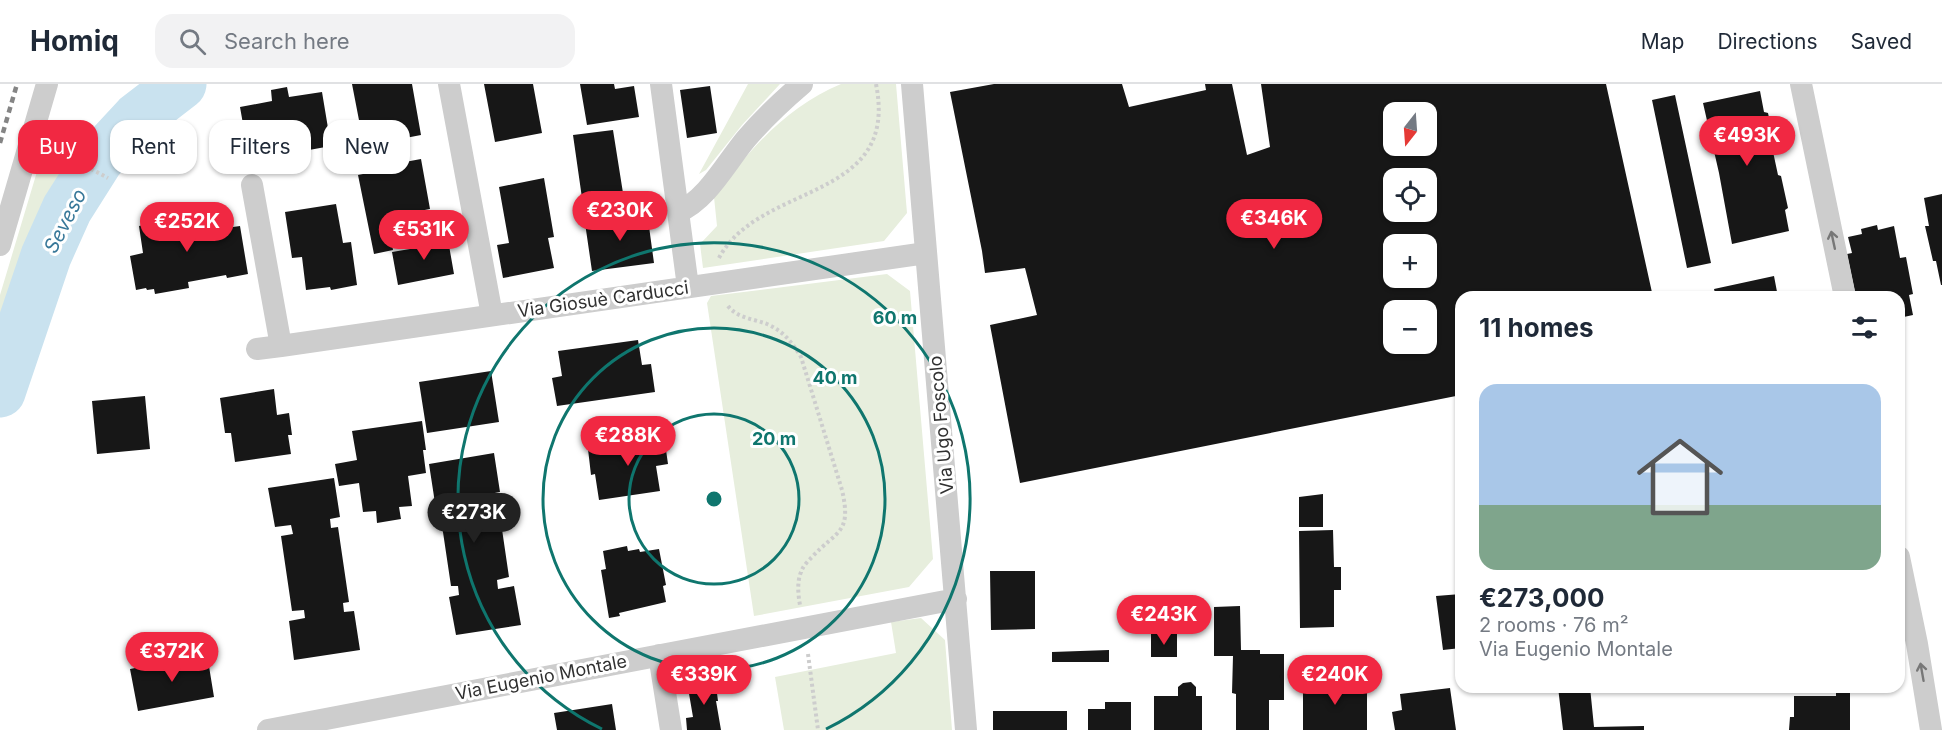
<!DOCTYPE html>
<meta charset="utf-8">
<style>
:root{--surface:#fff;--page:#f2f2f3;--text:#1f2937;--muted:#747a83;--line:#e0e1e3;--accent:#f12842}
body{margin:0;font-family:Inter,sans-serif;background:var(--page);color:var(--text);height:100vh;display:flex;flex-direction:column;font-size:22px;white-space:nowrap}
*{box-sizing:border-box;margin:0}
p{font-size:20px;color:var(--muted)}
.icon{flex:none;width:33px;height:33px;fill:none;stroke:currentColor;stroke-width:2;stroke-linecap:round;stroke-linejoin:round}
.map{position:relative;flex:1;overflow:hidden}
.drawer{position:absolute;left:1455px;top:207px;width:450px;height:402px;display:flex;flex-direction:column;background:var(--surface);border-radius:18px;box-shadow:0 2px 4px #0004}
.drawer>*{flex:none}
.banner{position:absolute;left:18px;top:36px;width:570px;height:54px;display:flex;gap:12px}
.needle{width:39px;rotate:197deg}
.buttons{position:absolute;left:1383px;top:18px;display:grid;gap:12px}
.buttons a{display:grid;place-items:center;width:54px;height:54px;border-radius:12px;background:var(--surface);box-shadow:0 2px 4px #0004;font-size:30px}
.price{position:absolute;translate:-50% -51px;padding:0 14px;border-radius:21px;background:var(--accent);color:#fff;font-size:20px;line-height:39px;filter:drop-shadow(0 2px 3px #0008)}
.price::after{content:'';position:absolute;left:50%;top:36px;width:18px;height:14px;margin-left:-9px;background:inherit;clip-path:polygon(0 0,100% 0,50% 100%)}
.price.current{background:#222;color:#fff}
ul{padding:0;list-style:none}
li{display:grid;align-content:center;gap:12px;height:318px;padding:0 24px}
li+li{border-top:2px solid var(--line)}
li span{display:grid;place-items:center;height:186px;border-radius:18px;color:#555}
li>.icon{margin-inline-start:auto}
span .icon{width:108px;height:108px;fill:#fffc;stroke-width:1}
li b{font-size:26px}
h2{display:flex;justify-content:space-between;align-items:center;height:72px;padding:0 24px;font-size:26px}
.tag{padding:0 21px;border-radius:18px;background:var(--surface);box-shadow:0 2px 4px #0004;font-size:21px;line-height:54px}
.tag.current{background:var(--accent);color:#fff}
header{display:flex;align-items:center;gap:36px;box-sizing:border-box;height:84px;padding:0 30px;background:var(--surface);border-bottom:2px solid var(--line)}
header strong{font-size:28px}
nav{display:flex;gap:33px;margin-inline-start:auto;font-size:21px}
.search{width:420px;height:54px;background:var(--page);display:flex;align-items:center;gap:15px;box-sizing:border-box;padding:0 21px;border-radius:18px;color:var(--muted);font-size:22px}
.map>svg:first-child{display:block}
.green{fill:#e7eedd}
.lines{fill:none;stroke-linecap:round;stroke-linejoin:round}
.river{stroke:#c9e2ef;stroke-width:51}
.building{fill:#171717;fill-rule:evenodd}
.path{stroke:#cdcdcd;stroke-width:4;stroke-dasharray:3 3;stroke-linecap:butt}
.street{stroke:#cdcdcd;stroke-width:22}
.rail{stroke:#858585;stroke-width:4.5;stroke-dasharray:6 4.5;stroke-linecap:butt}
.oneway{stroke:#777}
.ring{fill:none;stroke:#0f766e;stroke-width:3}
.labels{text-anchor:middle;dominant-baseline:central;stroke-width:6;stroke-linejoin:round;paint-order:stroke}
.street-label{font-size:18px;fill:#303030;stroke:#fff}
.water-label{font-size:20px;font-style:italic;fill:#387899;stroke:#fff}
.centre{fill:#0f766e;stroke:#fff;stroke-width:3}
.ring-label{font-size:18px;text-anchor:middle;font-weight:bold;fill:#0f766e;stroke:#fff;stroke-width:6;stroke-linejoin:round;paint-order:stroke}
</style>
<header>
<strong>Homiq</strong>
<div class="search"><svg class="icon" aria-label="search" viewBox="0 0 24 24"><circle cx="10" cy="10" r="6"/><path d="M15 15l6 6"/></svg>Search here</div>
<nav><a>Map</a><a>Directions</a><a>Saved</a></nav>
</header>
<div class="map">
<svg width="1942" height="646" viewBox="0 0 1942 646">
<rect width="100%" height="100%" fill="#fff"/>
<!-- green -->
<path class="green" d="M748,0H780L742,41L706,86L699,90Z
M841,0H896L907,129L884,157L703,184L700,160L717,142L714,113C748,67 787,22 841,0Z
M42,71L71,86L48,126L0,259V211Z
M887,190L910,207L933,475L909,503L754,532L707,219L711,212Z
M921,534L945,556L952,646H784L775,593L896,569L891,538Z"/>
<g class="lines">
<!-- river -->
<path class="river" d="M0,308L46,172L67,125L98,76L137,34L181,0"/>
</g>
<!-- building -->
<path class="building" d="M352,0H412L421,51L364,62Z
M484,0H533L542,49L495,58Z
M580,0H614L615,5L634,2L639,33L587,41Z
M994,0H1122L1129,23L1206,6L1205,0H1232L1247,71L1270,63L1261,0H1606L1653,213H1461V311L1020,399L990,241L1037,231L1025,184L985,189L982,167L950,8ZM1394,28H1426V62H1394ZM1394,94H1426V128H1394ZM1394,160H1426V194H1394ZM1394,226H1426V260H1394Z
M710,2L717,49L687,54L680,6Z
M287,3L289,13L322,8L331,62L287,70V68L249,74L240,23L272,17L271,6Z
M1760,7L1764,28L1768,29L1775,61L1772,63L1778,91L1781,92L1788,124L1785,126L1789,147L1732,160L1719,89L1703,19Z
M1675,11L1711,179L1687,184L1652,16Z
M613,46L623,109L582,114L573,51Z
M421,75L430,125L387,133L393,166L374,170L358,91L368,89L367,85Z
M544,94L554,153L548,154L554,184L503,194L497,161L509,159L499,103Z
M1942,110V201H1941L1936,177H1933L1925,142H1929L1924,114Z
M336,120L343,159L351,158L357,201L331,206L330,203L306,206L302,173L292,174L285,128Z
M203,127L206,141L218,139L219,145L240,142L248,190L227,194L226,191L188,198L189,204L155,210L154,205L147,206L146,204L136,206L130,172L143,169L139,142Z
M647,128L654,179L592,187L585,139Z
M1877,141L1878,146L1894,142L1900,174L1906,173L1913,210L1909,211L1913,231L1899,234V213H1856L1847,170L1852,169L1848,153L1862,150L1861,145Z
M447,150L454,190L398,201L392,168L428,162L427,154Z
M1774,192L1778,213H1716L1714,205Z
M638,256L642,281L651,280L655,308L557,322L552,294L562,292L558,267Z
M491,287L499,338L427,349L419,298Z
M274,305L277,331L289,329L292,351H288L291,370L235,378L231,349H225L220,314Z
M145,312L150,365L97,370L92,317Z
M422,337L426,366H423L426,389L408,392L412,422L399,423L401,435L377,439L376,427L363,428L359,399L339,402L335,380L357,376L352,347Z
M664,352L668,380L656,382L660,407L599,416L595,390L591,391L588,365L590,362Z
M494,369L500,408L484,411L485,420L498,418L509,493L497,496L498,505L514,502L521,541L456,551L449,513L459,511L458,502H451L440,428L446,427L445,417L435,419L429,380Z
M334,394L340,433L330,435L331,444L338,443L349,518L343,519L344,528L354,527L360,566L294,576L289,537L305,534L304,526L292,527L281,452L293,450L291,441L275,443L268,404Z
M1323,410V443H1299V413Z
M1333,446L1334,483H1341V506H1334V543L1300,544L1299,447Z
M627,462L628,467L639,465L640,468L659,465L666,501L663,502L666,518L619,529L620,532L609,534L601,486L606,485L603,467Z
M990,487H1035V545L991,546Z
M1461,510V564L1443,566L1436,512Z
M1240,522L1241,566H1260V570H1284V616H1269V646H1236V610L1232,609L1233,572H1214V523Z
M1151,550H1177V573H1151Z
M1109,566V578H1052V568Z
M207,570L214,613L138,627L130,585Z
M1333,588L1340,589L1344,592L1346,604H1367V646H1303V605H1321L1323,592Z
M715,594L718,617H716L721,646H687L686,634L693,633L687,598Z
M1191,598L1196,603V612H1202V646H1154V612H1178V603L1183,599Z
M1558,603H1590L1594,643L1644,642V646H1563Z
M1669,603H1695V605L1670,607Z
M1450,604L1456,646H1395L1392,628L1402,626L1400,610Z
M1836,606L1850,607V646H1789L1790,633H1794V612H1836Z
M1105,618H1131V646H1088V625H1105Z
M612,620L616,646H557L554,629Z
M993,627H1067V646H993Z"/>
<g class="lines">
<!-- path -->
<path class="path" d="M54,65L108,94
M719,174C760,97 900,119 876,0
M728,222C737,234 754,235 767,240C783,247 792,258 801,273L842,406C852,450 837,446 812,473C808,477 803,482 801,488C797,498 798,510 800,521
M808,570L818,646"/>
<!-- street -->
<path class="street" d="M449,0L492,231
M661,0L688,203
M912,0L966,646
M1801,0L1845,213
M252,101L281,262L257,265
M678,128C707,116 726,79 746,55C763,35 782,17 802,0
M0,161L47,0
M281,262L926,169
M1899,473L1917,560L1931,646
M659,571L671,646
M268,646L956,515"/>
<!-- rail -->
<path class="rail" d="M0,59L17,0"/>
</g>
<!-- one-way arrows -->
<defs><path id="oneway-shaft" d="M-6 0H5M1.5-3L5.5 0L1.5 3" fill="none" stroke-width="1.6" stroke-linecap="round" stroke-linejoin="round" transform="scale(1.5)"/></defs>
<g class="oneway">
<use href="#oneway-shaft" transform="translate(1833 156) rotate(-102)"/>
<use href="#oneway-shaft" transform="translate(1922 588) rotate(-100)"/>
</g>
<!-- distance rings -->
<g class="ring">
<circle cx="714" cy="415" r="85"/>
<circle cx="714" cy="415" r="171"/>
<path d="M602 645A256 256 0 1 1 826 645"/>
</g>
<g class="labels">
<!-- street labels -->
<g class="street-label">
<text transform="translate(603 215) rotate(-8)">Via Giosuè Carducci</text>
<text transform="translate(941 341) rotate(-95)">Via Ugo Foscolo</text>
<text transform="translate(541 593) rotate(-11)">Via Eugenio Montale</text>
</g>
<!-- water labels -->
<g class="water-label">
<text transform="translate(65 137) rotate(-63)">Seveso</text>
</g>
</g>
<circle cx="714" cy="415" r="9" class="centre"/>
<g class="ring-label">
<text x="895" y="240">60 m</text>
<text x="835" y="300">40 m</text>
<text x="774" y="361">20 m</text>
</g>
</svg>
<div class="buttons">
<a><svg class="needle" viewBox="-14 -14 28 28"><path d="M0-13l5 13h-10z" fill="#e53935"/><path d="M0 13l5-13h-10z" fill="#747a83"/></svg></a>
<a><svg class="icon" aria-label="locate" viewBox="0 0 24 24"><circle cx="12" cy="12" r="6"/><path d="M12 2v4M12 18v4M2 12h4M18 12h4"/></svg></a>
<a>+</a>
<a>−</a>
</div>
<b class="price" style="left:1747px;top:83px">€493K</b>
<b class="price" style="left:620px;top:158px">€230K</b>
<b class="price" style="left:1274px;top:166px">€346K</b>
<b class="price" style="left:187px;top:169px">€252K</b>
<b class="price" style="left:424px;top:177px">€531K</b>
<b class="price" style="left:628px;top:383px">€288K</b>
<b class="price current" style="left:474px;top:460px">€273K</b>
<b class="price" style="left:1164px;top:562px">€243K</b>
<b class="price" style="left:172px;top:599px">€372K</b>
<b class="price" style="left:704px;top:622px">€339K</b>
<b class="price" style="left:1335px;top:622px">€240K</b>
<div class="banner">
<a class="tag current">Buy</a>
<a class="tag">Rent</a>
<a class="tag">Filters</a>
<a class="tag">New</a>
</div>
<section class="drawer">
<h2>11 homes<svg class="icon" aria-label="filters" viewBox="0 0 24 24"><path d="M4 7h16M4 17h16"/><circle cx="9" cy="7" r="2"/><circle cx="15" cy="17" r="2"/></svg></h2>
<ul>
<li><span style="background:linear-gradient(#a9c7e8 65%,#7fa58c 0)"><svg class="icon" aria-label="home" viewBox="0 0 24 24"><path d="M3 11l9-7 9 7M6 9v11h12V9"/></svg></span><div><b>€273,000</b><p>2 rooms · 76 m²</p><p>Via Eugenio Montale</p></div></li>
</ul>
</section>
</div>
